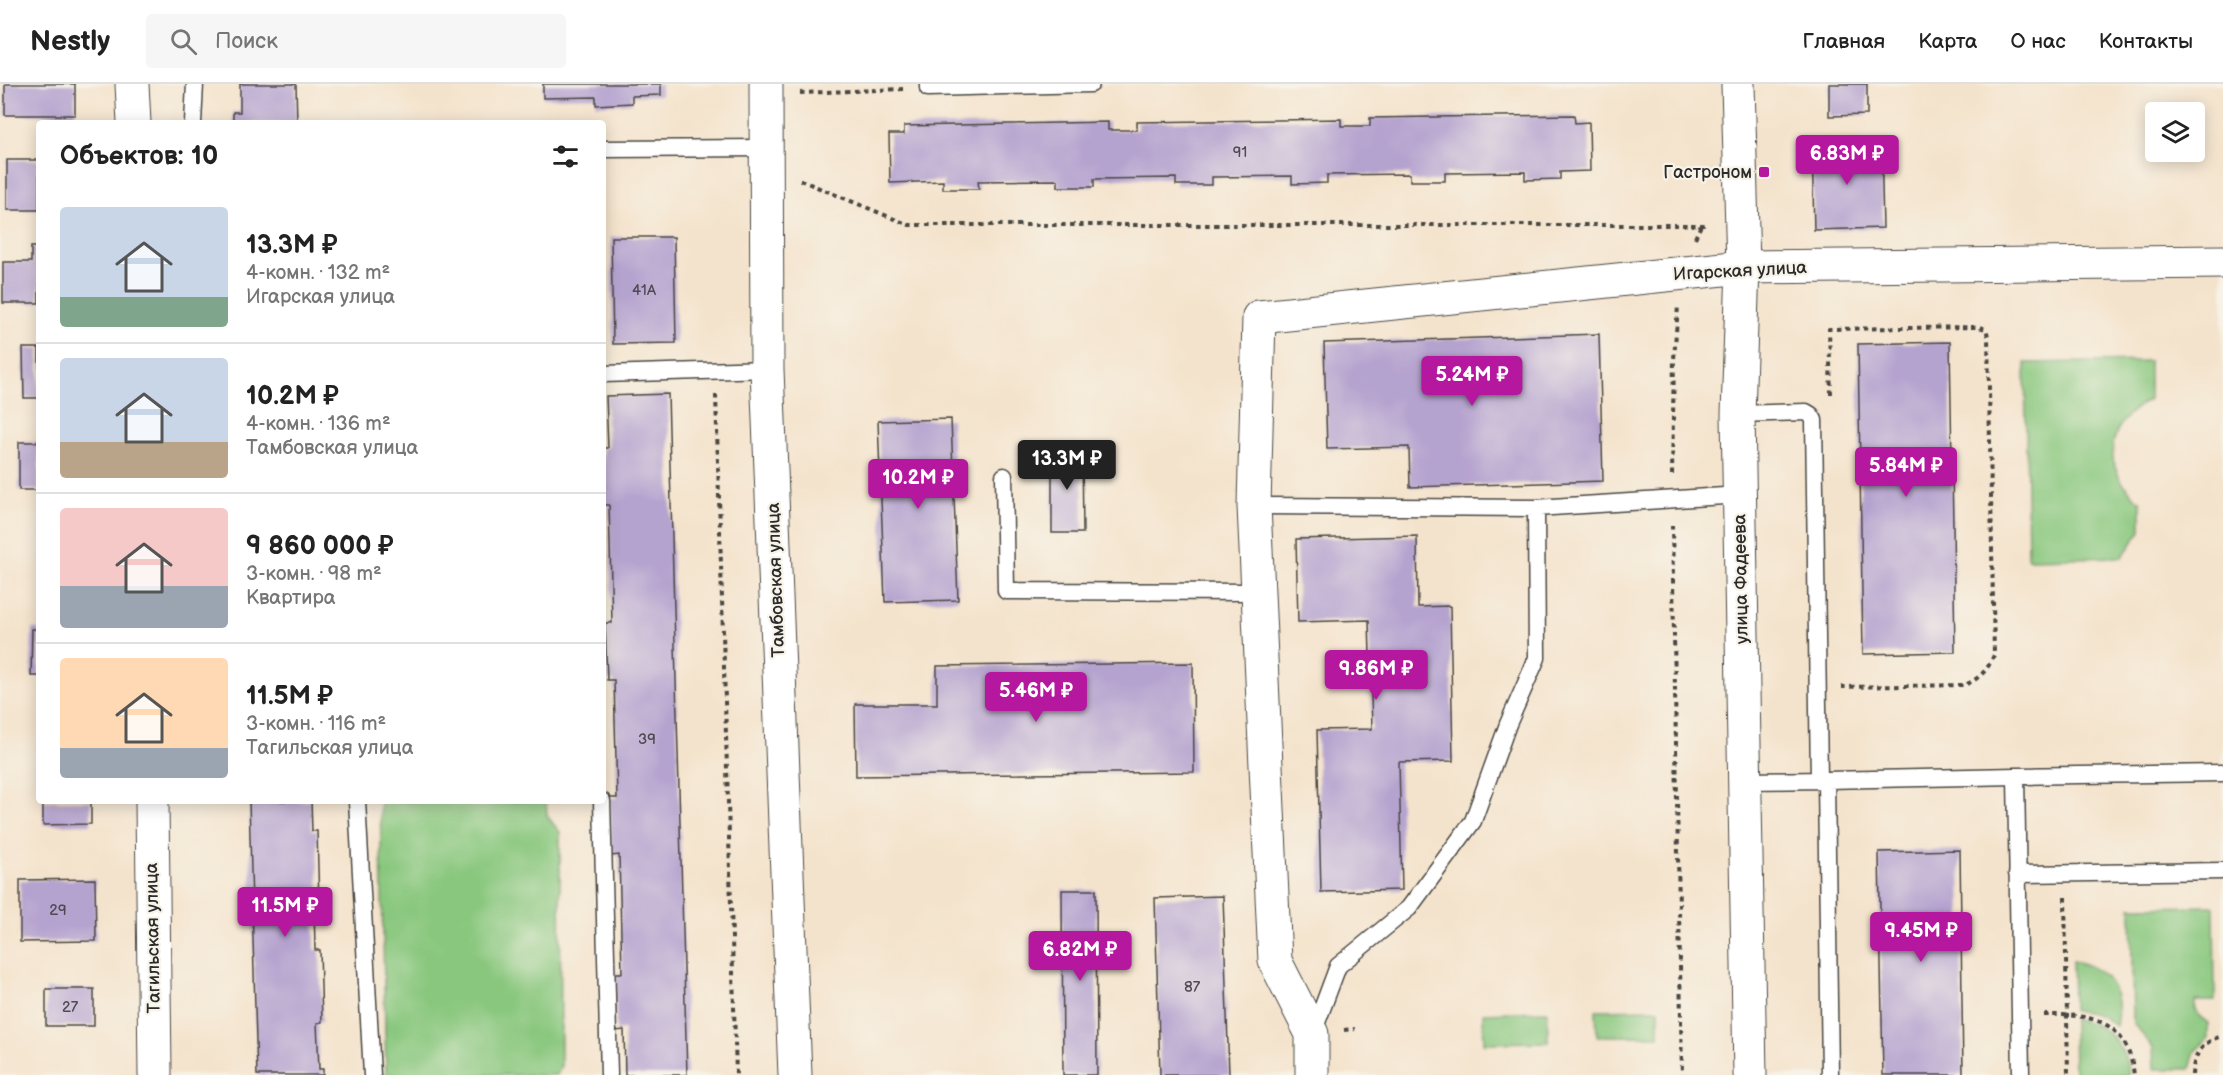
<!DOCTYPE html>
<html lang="ru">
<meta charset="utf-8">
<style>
:root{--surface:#fff;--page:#f6f6f6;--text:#222;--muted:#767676;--line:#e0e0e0;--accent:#b5179e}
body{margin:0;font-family:"Balsamiq Sans",sans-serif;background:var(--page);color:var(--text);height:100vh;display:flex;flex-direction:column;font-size:22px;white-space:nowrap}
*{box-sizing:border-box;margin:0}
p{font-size:20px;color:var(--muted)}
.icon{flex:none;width:33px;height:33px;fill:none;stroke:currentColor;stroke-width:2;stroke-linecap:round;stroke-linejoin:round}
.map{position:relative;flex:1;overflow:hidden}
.side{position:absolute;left:36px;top:36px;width:570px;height:684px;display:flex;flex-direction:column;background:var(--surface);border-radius:6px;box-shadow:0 3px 15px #0003}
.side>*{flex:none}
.fabs{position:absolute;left:2145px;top:18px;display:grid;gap:12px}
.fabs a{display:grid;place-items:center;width:60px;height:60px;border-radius:6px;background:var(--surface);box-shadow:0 3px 15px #0003;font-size:30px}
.price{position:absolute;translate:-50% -51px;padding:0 14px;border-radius:6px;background:var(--accent);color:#fff;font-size:20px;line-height:39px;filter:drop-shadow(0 2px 3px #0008)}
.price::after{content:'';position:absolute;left:50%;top:36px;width:18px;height:14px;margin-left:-9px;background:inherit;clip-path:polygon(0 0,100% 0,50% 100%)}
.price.active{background:#222;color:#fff}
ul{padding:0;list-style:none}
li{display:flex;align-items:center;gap:18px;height:150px;padding:0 24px}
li+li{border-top:2px solid var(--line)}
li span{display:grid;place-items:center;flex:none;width:168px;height:120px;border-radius:6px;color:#555}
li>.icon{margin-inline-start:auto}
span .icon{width:72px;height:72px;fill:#fffc;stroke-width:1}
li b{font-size:26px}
h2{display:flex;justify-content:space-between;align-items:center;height:72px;padding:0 24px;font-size:26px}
header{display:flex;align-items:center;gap:36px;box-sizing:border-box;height:84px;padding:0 30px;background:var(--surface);border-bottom:2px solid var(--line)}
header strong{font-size:28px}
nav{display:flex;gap:33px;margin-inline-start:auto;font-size:21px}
.search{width:420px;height:54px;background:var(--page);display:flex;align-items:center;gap:15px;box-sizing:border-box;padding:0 21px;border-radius:6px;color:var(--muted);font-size:22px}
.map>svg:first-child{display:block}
.green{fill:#89c77e;stroke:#5a7954;stroke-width:1.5}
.building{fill:#b5a3cf}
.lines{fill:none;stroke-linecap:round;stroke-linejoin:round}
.service-casing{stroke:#494743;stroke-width:19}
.minor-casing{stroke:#494743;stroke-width:35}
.tertiary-casing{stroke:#494743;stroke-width:35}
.path{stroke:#494743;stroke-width:4;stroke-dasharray:4.5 4.5;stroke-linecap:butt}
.service{stroke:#fff;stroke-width:16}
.minor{stroke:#fff;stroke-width:33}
.tertiary{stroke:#fff;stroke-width:33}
.poi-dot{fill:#b5179e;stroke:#f7f3e8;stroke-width:2}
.labels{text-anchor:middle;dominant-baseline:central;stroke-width:4.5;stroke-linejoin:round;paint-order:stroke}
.number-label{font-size:15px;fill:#4e4954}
.poi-label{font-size:18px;fill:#2b2b2b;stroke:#f7f3e8;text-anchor:end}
.street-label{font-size:18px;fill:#2b2b2b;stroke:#f7f3e8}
</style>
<header>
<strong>Nestly</strong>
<div class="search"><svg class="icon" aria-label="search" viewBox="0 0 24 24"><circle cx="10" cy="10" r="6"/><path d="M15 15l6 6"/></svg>Поиск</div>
<nav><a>Главная</a><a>Карта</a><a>О нас</a><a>Контакты</a></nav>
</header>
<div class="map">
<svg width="2223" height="991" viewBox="0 0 2223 991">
<rect width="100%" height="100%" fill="#f7f3e8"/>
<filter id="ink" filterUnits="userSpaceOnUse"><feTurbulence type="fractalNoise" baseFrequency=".0167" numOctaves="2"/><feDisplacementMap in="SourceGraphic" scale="12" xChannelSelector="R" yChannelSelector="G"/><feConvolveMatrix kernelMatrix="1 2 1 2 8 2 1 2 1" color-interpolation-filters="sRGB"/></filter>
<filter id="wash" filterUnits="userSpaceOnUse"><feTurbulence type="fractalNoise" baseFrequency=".008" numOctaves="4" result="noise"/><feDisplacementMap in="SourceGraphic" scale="24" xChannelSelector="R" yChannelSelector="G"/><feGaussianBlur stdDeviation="1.35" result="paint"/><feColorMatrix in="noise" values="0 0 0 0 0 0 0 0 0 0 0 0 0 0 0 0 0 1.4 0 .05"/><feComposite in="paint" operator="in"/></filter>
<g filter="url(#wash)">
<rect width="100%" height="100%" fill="#f4e3cc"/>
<!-- green -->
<path class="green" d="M2149,277V316C2103,340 2101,387 2141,418V447L2122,473L2028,475L2025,279Z
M380,717H546L547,732L560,748L561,983L557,991H386Z
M2214,822L2215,917H2195V927L2208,939V955L2195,967L2190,985H2154L2153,964L2133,939L2131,823Z
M2072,877C2107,883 2123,907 2116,942C2102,931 2090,927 2073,927Z
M1659,925V952H1597L1596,926Z
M1547,927L1548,958L1484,959L1483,929Z
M2073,935C2105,939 2125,959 2129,991H2074Z"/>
<g id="blocks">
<!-- building -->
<path class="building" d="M5,0H75V31H5Z
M240,0H296L297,39H233V28H240Z
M543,0H661V11L632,12V19L596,21V13L543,14Z
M1829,0H1867V31L1829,32Z
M1574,31L1575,39L1589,38L1590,87L1560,88V95L1525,96V88L1445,89V97H1410V90L1327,91V99L1292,100V92L1212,93V101H1176V94L1094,95V103H1058V96L978,97L979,105H943V97L890,99L889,50H904V42L1108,38V46H1137V38L1341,35V42H1370V34Z
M1881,58L1883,144L1814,146L1812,60Z
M7,76H39V126H7Z
M611,153H674L676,259L613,260Z
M31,163H39V219H3V178H31Z
M1599,250L1603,397L1410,403L1409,363L1327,365L1324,259Z
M1950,258L1955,568L1863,570L1858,260Z
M23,264H39V314H24Z
M668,310L687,991H625L624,946L616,947L615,889H622L619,771L611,772L610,714H617L614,596H607L605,539H612L609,421H603V364H608L606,312Z
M951,335L958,516L885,518L878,337Z
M19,358H39V406H19Z
M1052,364H1082L1083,449H1052Z
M1417,452L1418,523L1450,522L1453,677L1399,678L1402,806L1321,808L1317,646L1372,645L1369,536L1298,538L1296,455Z
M32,545H39V592H31Z
M1193,579L1194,688L856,692L855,620H937V582Z
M43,717H91V740L43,741Z
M249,717H311L312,747H317L319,819H314L315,866H320L322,938L317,939L319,985H323V991H257Z
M1960,766L1963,991H1883L1879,768Z
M95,795L96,857L20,858V796Z
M1062,806H1096L1097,991H1063Z
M1223,812L1229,991H1160L1155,814Z
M46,905H94V942H46Z"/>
</g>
</g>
<g filter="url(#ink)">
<use href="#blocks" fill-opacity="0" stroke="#494743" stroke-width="1.5"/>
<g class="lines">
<defs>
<path id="service" d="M928,0V4L1091,0
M193,39L195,0
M603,65L767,64
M603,290L767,285
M1738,330L1806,328L1811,331L1814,336L1819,696
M1004,392L1006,507L1257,508
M1254,422L1536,424
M2016,692L2223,689
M1745,697L1826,696
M357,717L372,991
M602,717L609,991
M2017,790L2223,787
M1313,949L1338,882L1409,824L1473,737L1508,640L1537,574L1536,424L1740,411
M1830,991L1826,696L2016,692L2021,991"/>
<path id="minor" d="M132,0L134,39
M766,0L767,285L795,991
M152,717L155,991
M1312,991V950L1275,877L1254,422L1259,233L1743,183L2223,178"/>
<path id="tertiary" d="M1738,0L1743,183L1738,330L1750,991"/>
</defs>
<!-- service casing -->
<use href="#service" class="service-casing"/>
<!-- minor casing -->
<use href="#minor" class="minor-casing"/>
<!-- tertiary casing -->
<use href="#tertiary" class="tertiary-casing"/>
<!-- path -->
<path class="path" d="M800,9L903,5
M800,96L909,141H1708
M1695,154L1701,141
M1831,310L1829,245L1979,243L1986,245L1988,252L1994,571C1987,587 1980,594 1965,601L1842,603
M716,311L736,991
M1672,391L1674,275L1678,222
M1672,441L1682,991
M2065,813L2068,991
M2044,931C2093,930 2127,936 2134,991
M1344,946L1355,945
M2192,991C2193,972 2203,956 2223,952"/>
<!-- service -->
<use href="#service" class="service"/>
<!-- minor -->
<use href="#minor" class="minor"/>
<!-- tertiary -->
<use href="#tertiary" class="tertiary"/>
</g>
</g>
<!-- markers -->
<rect class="poi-dot" x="1758" y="82" width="12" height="12" rx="3"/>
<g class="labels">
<!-- number labels -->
<g class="number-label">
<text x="1240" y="68">91</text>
<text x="644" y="206">41А</text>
<text x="647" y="655">39</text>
<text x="58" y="826">29</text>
<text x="1192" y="903">87</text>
<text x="70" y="923">27</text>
</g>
<!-- poi labels -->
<g class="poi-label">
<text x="1752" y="88">Гастроном</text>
</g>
<!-- street labels -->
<g class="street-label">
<text transform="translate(1740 187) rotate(-3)">Игарская улица</text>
<text transform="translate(1741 495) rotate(-91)">улица Фадеева</text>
<text transform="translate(776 496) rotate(-92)">Тамбовская улица</text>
<text transform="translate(153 854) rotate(-91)">Тагильская улица</text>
</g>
</g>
</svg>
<div class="fabs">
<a><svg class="icon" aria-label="layers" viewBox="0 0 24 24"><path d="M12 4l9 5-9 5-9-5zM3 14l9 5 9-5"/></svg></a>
</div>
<b class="price" style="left:1847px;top:102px">6.83M ₽</b>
<b class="price" style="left:1472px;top:323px">5.24M ₽</b>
<b class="price active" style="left:1067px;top:407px">13.3M ₽</b>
<b class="price" style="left:1906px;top:414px">5.84M ₽</b>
<b class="price" style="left:918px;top:426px">10.2M ₽</b>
<b class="price" style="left:1376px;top:617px">9.86M ₽</b>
<b class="price" style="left:1036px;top:639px">5.46M ₽</b>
<b class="price" style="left:285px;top:854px">11.5M ₽</b>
<b class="price" style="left:1921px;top:879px">9.45M ₽</b>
<b class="price" style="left:1080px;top:898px">6.82M ₽</b>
<section class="side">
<h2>Объектов: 10<svg class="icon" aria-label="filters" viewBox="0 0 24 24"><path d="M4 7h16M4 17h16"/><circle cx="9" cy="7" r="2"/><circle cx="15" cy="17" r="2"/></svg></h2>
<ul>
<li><span style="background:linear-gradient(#c9d6e8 75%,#7fa58c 0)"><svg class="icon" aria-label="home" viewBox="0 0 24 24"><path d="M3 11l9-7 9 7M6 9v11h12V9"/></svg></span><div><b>13.3M ₽</b><p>4-комн. · 132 m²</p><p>Игарская улица</p></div></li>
<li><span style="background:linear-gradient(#c9d6e8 70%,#b9a48a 0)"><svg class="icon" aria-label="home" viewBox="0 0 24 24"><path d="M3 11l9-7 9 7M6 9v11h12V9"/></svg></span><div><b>10.2M ₽</b><p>4-комн. · 136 m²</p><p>Тамбовская улица</p></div></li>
<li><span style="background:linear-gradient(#f6c9c9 65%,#9aa5b1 0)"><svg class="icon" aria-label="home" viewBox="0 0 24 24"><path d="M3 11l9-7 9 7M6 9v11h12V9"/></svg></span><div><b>9 860 000 ₽</b><p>3-комн. · 98 m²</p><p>Квартира</p></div></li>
<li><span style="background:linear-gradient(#ffd9b3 75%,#9aa5b1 0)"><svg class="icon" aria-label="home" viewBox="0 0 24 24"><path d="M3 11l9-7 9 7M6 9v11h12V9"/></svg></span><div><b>11.5M ₽</b><p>3-комн. · 116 m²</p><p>Тагильская улица</p></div></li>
</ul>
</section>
</div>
